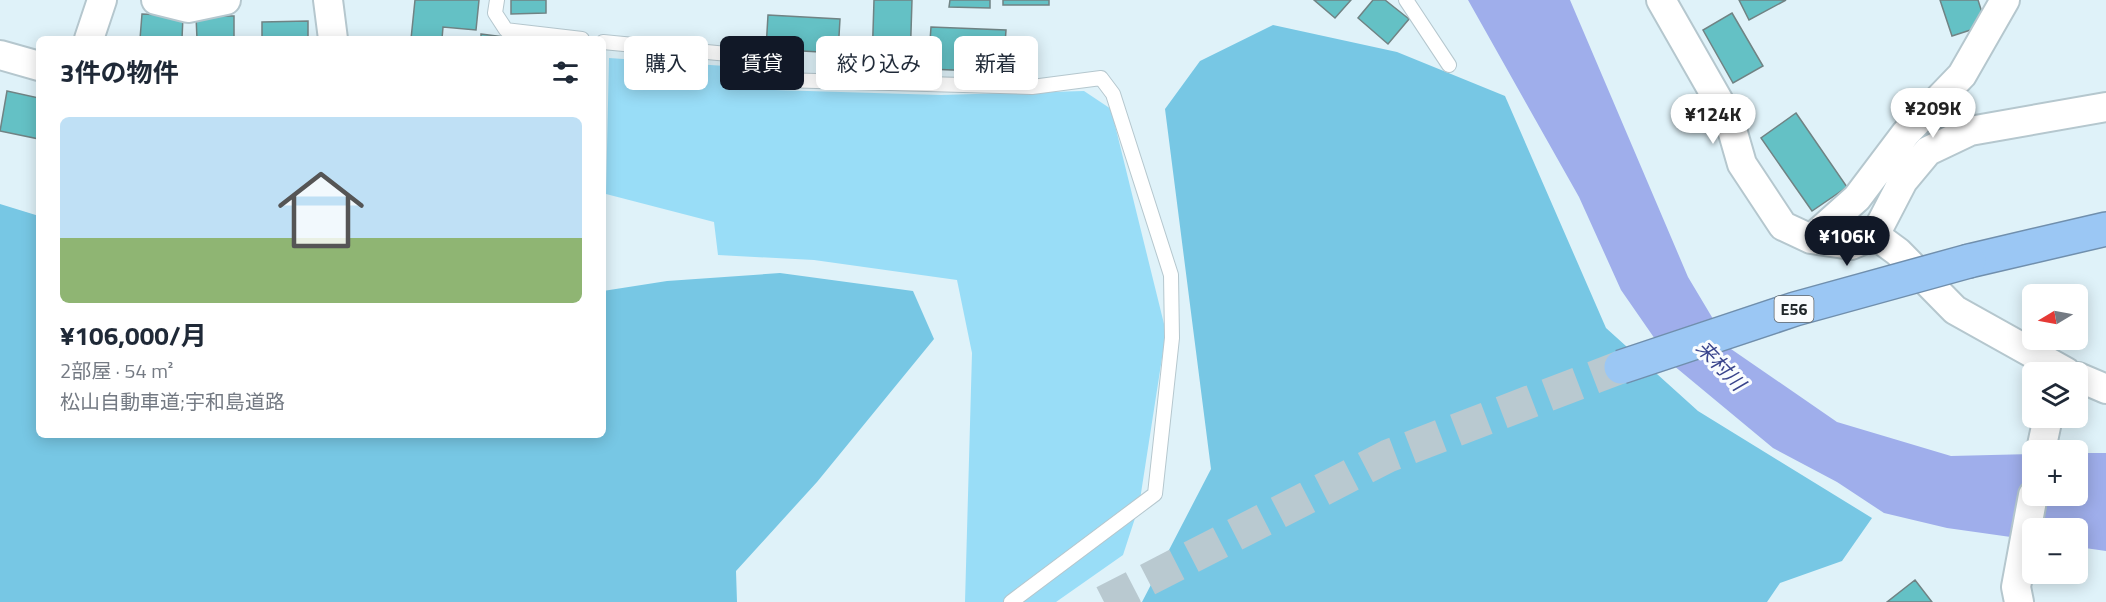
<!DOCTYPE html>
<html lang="ja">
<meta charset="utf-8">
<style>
:root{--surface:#fff;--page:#f2f2f3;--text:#1f2937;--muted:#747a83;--accent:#111827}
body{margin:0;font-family:"Titillium Web","Noto Sans JP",sans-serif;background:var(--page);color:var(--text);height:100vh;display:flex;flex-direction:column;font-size:22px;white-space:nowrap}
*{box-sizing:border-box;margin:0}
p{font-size:20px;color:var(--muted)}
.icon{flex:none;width:33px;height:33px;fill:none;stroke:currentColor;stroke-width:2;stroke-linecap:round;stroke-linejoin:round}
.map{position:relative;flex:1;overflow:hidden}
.sheet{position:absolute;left:36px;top:36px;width:570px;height:402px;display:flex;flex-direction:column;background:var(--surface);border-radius:9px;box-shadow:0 3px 15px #0003}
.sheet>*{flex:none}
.banner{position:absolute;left:624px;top:36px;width:570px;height:54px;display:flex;gap:12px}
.needle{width:39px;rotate:260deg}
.buttons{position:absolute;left:2022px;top:284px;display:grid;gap:12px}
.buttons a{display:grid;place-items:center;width:66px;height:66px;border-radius:9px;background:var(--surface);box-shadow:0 3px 15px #0003;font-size:30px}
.price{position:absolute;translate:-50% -51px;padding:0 14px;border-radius:21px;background:#fff;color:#222;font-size:20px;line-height:39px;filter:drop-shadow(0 2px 3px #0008)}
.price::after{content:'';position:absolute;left:50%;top:36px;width:18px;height:14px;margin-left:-9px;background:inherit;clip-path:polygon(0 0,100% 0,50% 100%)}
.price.selected{background:var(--accent);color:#fff}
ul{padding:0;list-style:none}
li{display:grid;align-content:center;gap:12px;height:318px;padding:0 24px}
li span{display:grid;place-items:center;height:186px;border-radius:9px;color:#555}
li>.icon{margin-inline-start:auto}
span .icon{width:108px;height:108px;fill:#fffc;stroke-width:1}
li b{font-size:26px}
h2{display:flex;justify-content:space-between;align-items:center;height:72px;padding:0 24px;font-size:26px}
.chip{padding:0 21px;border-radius:9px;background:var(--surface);box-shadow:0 3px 15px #0003;font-size:21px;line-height:54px}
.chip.selected{background:var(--accent);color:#fff}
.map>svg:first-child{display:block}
.green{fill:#99ddf7}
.forest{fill:#77c7e4}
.water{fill:#9faeeb}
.building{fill:#64c1c5;stroke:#708384;stroke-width:1.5}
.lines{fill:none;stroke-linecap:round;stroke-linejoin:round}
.highway-tunnel{stroke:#b9c9d0;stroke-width:33;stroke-dasharray:33 16;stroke-linecap:butt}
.lane-casing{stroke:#b5c7ce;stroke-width:16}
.street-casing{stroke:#b5c7ce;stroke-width:32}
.highway-casing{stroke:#708fad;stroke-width:36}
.lane{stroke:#fff;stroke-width:14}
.street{stroke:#fff;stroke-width:28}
.highway{stroke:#9bc7f4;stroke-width:33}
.highway-bridge-casing{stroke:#708fad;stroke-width:36;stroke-linecap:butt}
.highway-bridge{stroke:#9bc7f4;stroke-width:33}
.labels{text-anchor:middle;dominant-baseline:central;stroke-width:6;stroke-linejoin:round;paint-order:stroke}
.shield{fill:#f9fcfe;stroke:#61676a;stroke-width:1.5}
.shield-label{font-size:16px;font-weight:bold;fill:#20272a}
.water-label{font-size:20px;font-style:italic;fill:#39448c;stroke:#f9fcfe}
</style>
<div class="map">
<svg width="2106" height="602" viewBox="0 0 2106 602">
<rect width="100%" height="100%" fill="#dff2f9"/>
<!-- green -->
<path class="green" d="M609,58L754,68L774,90L941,95L1084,91L1111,109L1166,332L1139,506L1123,555L1056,602H965L972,353L957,280L814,260L718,255L714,222L606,194Z"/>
<!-- forest -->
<path class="forest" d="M1273,25L1397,52L1505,96L1606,328L1698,411L1872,518L1842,561L1780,583L1767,602H1142L1211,469L1165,109L1200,61Z
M0,204L39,216V435H603V291L667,281L780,273L913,291L934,339L817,482L736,571L737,602H0Z"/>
<!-- water -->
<path class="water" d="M1468,0H1570L1688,277L1731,349L1837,422L1951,456L2032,454V495H2078V453H2106V551L2078,547V528H2032V540L1947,528L1884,513L1837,482L1773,448L1673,365L1621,290L1579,197Z"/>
<!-- building -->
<path class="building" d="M415,0H479L476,30L443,27L442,39H411Z
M511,0H546V13L511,14Z
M874,0H912L910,64L872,63Z
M950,0H990V8L949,7Z
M1003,0H1049V5H1003Z
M1314,0H1351L1335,18Z
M1373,0H1385L1409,19L1388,44L1358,18Z
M1739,0H1786L1749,20Z
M1940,0H1978L1986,25L1952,36Z
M1732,13L1763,66L1733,83L1703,30Z
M142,14L183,16L182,39H140Z
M768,15L840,19L838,53L766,49Z
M196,16H234V39H197Z
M308,21V39H262V22Z
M931,27L1006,30L1003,72L928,69Z
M481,34L504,37V39H481Z
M7,91L39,98V139L0,131Z
M1796,113L1847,187L1812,211L1761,138Z
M1915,580L1932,602H1887Z"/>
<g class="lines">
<!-- highway-tunnel -->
<path class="highway-tunnel" d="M1104,602L1388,456L1621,367"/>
<defs>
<path id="lane" d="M497,0L495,13L506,30L582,39
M1406,0L1449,65
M603,42L769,58L780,80L1032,87L1101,78L1113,94L1171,275L1172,338L1155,494L1011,602"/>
<path id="street" d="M156,0L188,8L226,0
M328,0L333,39
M1661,0L1729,119L1742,164L1783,226L1811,239L1851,245L1875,235L1903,181L1928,151L1970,131L2106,107
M89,39L102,0
M0,55L39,66
M1875,235L1898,252L1955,310L2066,372
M1811,239L1857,198L1906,133L1962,75L2005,0
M2078,377L2106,389
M2041,450L2048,417
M2019,602L2016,587L2033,495"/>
<path id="highway" d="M1969,261L2106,229"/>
</defs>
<!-- lane casing -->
<use href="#lane" class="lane-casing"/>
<!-- street casing -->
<use href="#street" class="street-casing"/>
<!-- highway casing -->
<use href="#highway" class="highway-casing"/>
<!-- lane -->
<use href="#lane" class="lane"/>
<!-- street -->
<use href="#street" class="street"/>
<!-- highway -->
<use href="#highway" class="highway"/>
<defs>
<path id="highway-bridge" d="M1621,367L1795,309L1969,261"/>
</defs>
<!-- highway-bridge casing -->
<use href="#highway-bridge" class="highway-bridge-casing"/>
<!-- highway-bridge -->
<use href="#highway-bridge" class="highway-bridge"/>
</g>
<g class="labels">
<!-- shield labels -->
<rect class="shield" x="1774.5" y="296" width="39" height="26" rx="4.5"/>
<g class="shield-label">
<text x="1794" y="309">E56</text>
</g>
<!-- water labels -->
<g class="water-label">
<text transform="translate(1721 365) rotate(46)">来村川</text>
</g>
</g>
</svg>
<div class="buttons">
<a><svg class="needle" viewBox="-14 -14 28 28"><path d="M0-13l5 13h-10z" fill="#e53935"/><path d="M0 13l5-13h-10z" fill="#747a83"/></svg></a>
<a><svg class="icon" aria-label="layers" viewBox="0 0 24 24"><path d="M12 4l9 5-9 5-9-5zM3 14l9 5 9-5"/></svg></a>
<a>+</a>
<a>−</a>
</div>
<b class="price" style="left:1933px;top:139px">¥209K</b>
<b class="price" style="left:1713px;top:145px">¥124K</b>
<b class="price selected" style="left:1847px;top:267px">¥106K</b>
<div class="banner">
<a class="chip">購入</a>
<a class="chip selected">賃貸</a>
<a class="chip">絞り込み</a>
<a class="chip">新着</a>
</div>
<section class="sheet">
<h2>3件の物件<svg class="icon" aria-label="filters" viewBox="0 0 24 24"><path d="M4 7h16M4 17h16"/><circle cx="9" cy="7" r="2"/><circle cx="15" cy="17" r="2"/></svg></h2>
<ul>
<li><span style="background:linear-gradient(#bfe0f5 65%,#8fb573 0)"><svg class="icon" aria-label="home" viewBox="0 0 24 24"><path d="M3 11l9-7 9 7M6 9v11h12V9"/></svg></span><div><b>¥106,000/月</b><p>2部屋 · 54 m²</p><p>松山自動車道;宇和島道路</p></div></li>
</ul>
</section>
</div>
